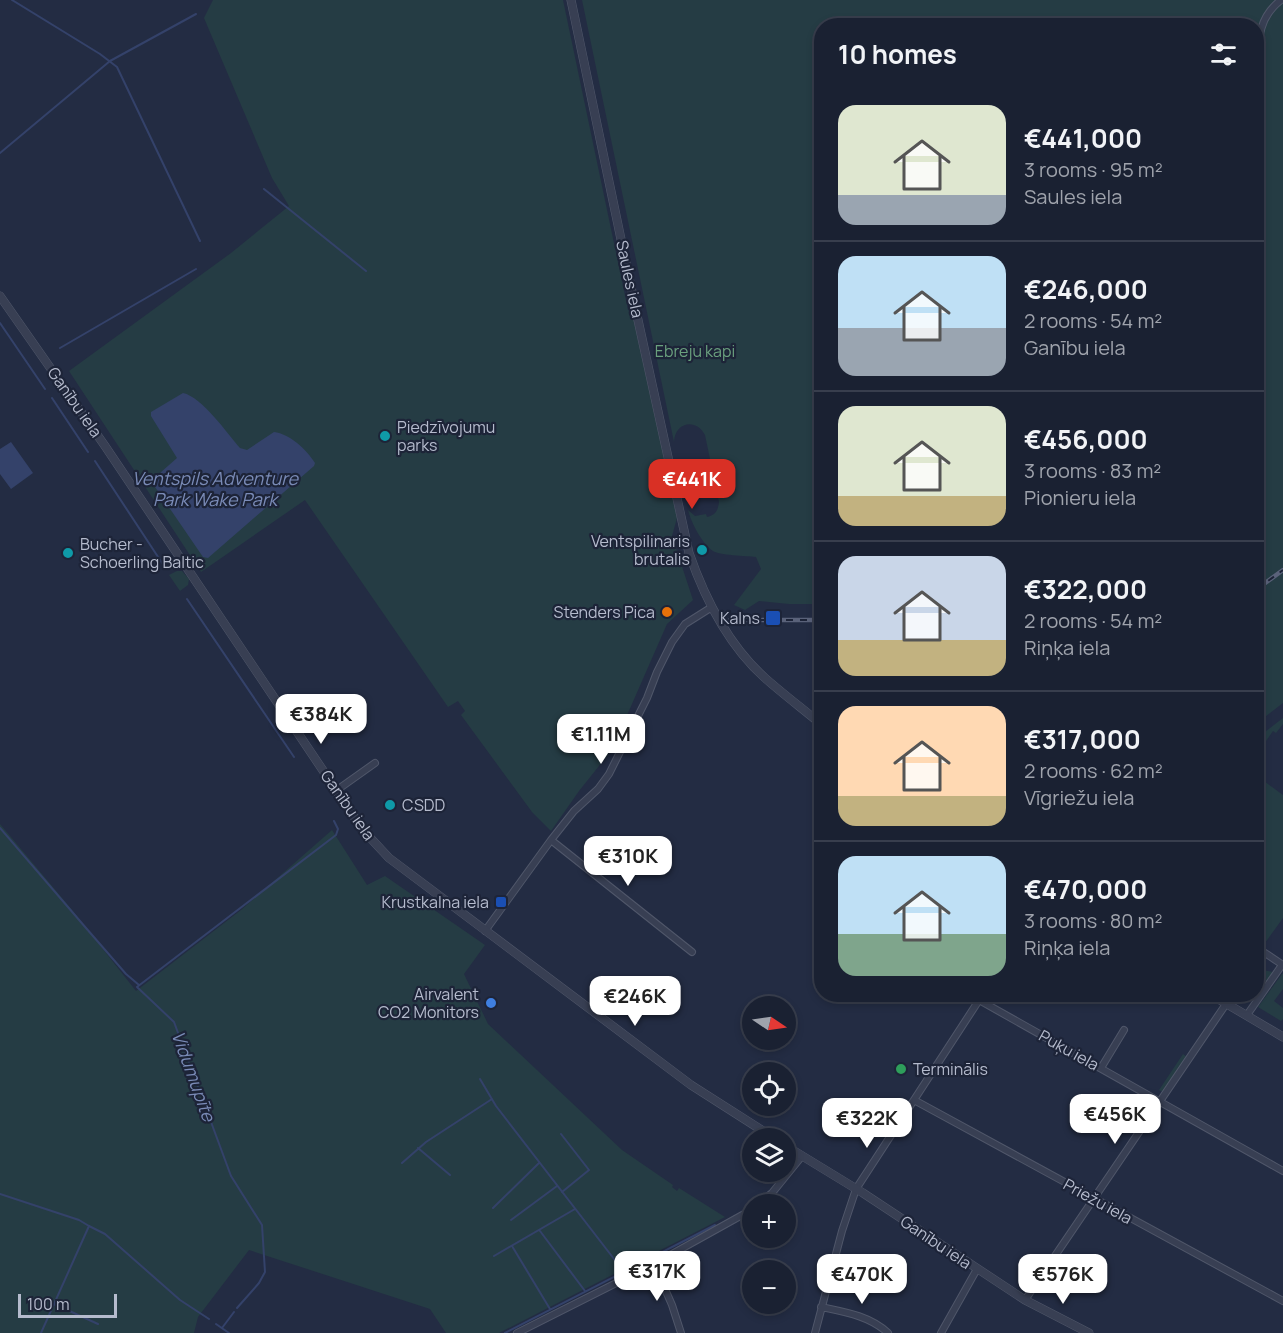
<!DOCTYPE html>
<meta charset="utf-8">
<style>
:root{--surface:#1a2132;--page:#23293a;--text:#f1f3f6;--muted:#9fa3ac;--line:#383e4d;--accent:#d93025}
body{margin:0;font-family:Manrope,sans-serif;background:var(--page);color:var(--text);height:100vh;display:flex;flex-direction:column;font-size:22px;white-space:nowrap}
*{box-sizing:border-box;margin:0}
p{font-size:20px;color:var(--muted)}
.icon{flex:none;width:33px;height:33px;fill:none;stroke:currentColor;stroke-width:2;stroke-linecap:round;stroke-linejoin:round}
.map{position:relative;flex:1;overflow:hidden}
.panel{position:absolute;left:814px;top:18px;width:450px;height:984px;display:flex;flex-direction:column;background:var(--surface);border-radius:24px;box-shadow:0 3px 9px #0003,0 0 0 2px var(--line)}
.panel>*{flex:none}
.needle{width:39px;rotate:103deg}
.controls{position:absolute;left:742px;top:996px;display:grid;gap:12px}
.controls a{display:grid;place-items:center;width:54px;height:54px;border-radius:50%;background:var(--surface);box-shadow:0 3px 9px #0003,0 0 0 2px var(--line);font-size:30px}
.scale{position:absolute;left:18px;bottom:15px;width:99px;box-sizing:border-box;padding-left:6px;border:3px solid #b5bbcd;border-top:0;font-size:16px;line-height:21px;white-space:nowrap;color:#b5bbcd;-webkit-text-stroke:4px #1d2438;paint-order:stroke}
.price{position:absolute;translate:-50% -51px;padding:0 14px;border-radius:12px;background:#fff;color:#222;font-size:20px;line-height:39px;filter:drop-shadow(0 2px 3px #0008)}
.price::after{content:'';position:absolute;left:50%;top:36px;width:18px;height:14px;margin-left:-9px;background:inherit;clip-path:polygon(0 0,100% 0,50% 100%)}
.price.on{background:var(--accent);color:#fff}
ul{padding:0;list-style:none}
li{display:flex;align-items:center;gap:18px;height:150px;padding:0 24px}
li+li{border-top:2px solid var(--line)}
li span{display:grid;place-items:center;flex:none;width:168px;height:120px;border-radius:18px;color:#555}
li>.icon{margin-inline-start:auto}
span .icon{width:72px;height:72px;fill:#fffc;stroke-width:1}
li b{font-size:26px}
h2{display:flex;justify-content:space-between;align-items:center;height:72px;padding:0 24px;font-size:26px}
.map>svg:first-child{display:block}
.green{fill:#253c44}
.water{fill:#34426a}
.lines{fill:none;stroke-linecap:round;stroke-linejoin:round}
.stream{stroke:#34426a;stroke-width:2}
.minor-casing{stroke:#50576a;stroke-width:8}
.tertiary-casing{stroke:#50576a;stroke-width:9}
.minor{stroke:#383f53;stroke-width:6}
.tertiary{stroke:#383f53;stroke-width:8}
.rail-casing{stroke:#5a627a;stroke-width:4.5}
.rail{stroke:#1d2438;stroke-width:2;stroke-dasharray:7;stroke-linecap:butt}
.culture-dot{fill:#0f9aa8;stroke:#1d2438;stroke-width:2}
.food-dot{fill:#e8710a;stroke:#1d2438;stroke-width:2}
.transit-dot{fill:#1a4fb4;stroke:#1d2438;stroke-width:2}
.shop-dot{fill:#3f7fe0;stroke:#1d2438;stroke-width:2}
.leisure-dot{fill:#2e9e5b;stroke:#1d2438;stroke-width:2}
.labels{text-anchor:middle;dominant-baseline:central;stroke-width:4.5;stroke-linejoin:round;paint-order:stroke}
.street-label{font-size:16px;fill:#b5bbcd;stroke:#1d2438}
.park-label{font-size:16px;fill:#6aa07e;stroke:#1d2438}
.poi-label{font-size:16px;fill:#b5bbcd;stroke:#1d2438;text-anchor:end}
.water-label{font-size:18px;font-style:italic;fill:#7a8bb7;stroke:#1d2438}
</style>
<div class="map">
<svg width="1283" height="1333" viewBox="0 0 1283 1333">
<rect width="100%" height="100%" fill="#232c43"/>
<!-- green -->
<path class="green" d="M213,0H563L628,310L632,312L677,518L672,536L693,600L667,624L614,745L607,756L579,791L551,831L532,812L461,715L465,711L458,701L448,707L305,500L201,572L69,371L231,253L289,206L272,178L204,18Z
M582,0H1283V703L1257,723V26H822V604H789L759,601L745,610L734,605L761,569L756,557C747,556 718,555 713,551C702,544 691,522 688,510L695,516L706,514L707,517C716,515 718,510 719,502L705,435C696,418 675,422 674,442Z
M177,571H182L189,579L188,585L180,591L169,575Z
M1283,718V724L1276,733L1273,731L1266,741L1263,740L1257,749V738Z
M1257,776L1283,795V918L1257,954Z
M0,824L73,911L136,991L241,910L332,830L367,885L385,876L485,945L464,974L488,1024L622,1150L673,1185L672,1187L677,1191L679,1188L725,1217L499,1333H446L430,1309L249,1250L198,1317L194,1333H0Z
M1257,969L1273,972L1264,986L1257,980Z
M1282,974H1283V989L1274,1001L1283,1008V1019L1281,1021L1258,1007Z
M1183,1054L1187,1057L1163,1092L1159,1090Z"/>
<!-- water -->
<path class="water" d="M183,393C202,397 227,433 240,448L247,450L274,432C290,434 306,449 315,463L314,466L208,558L203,557L153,484L152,480L177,458L151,416V412Z
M11,442L33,473L11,489L0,474V449Z"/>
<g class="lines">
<!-- stream -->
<path class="stream" d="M12,0L100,54L117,67L200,241
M0,153L110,61L196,14
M264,189L366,271
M0,323L45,389
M60,348L196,269
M52,398L88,452
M95,461L164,566
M187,599L294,757
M0,828L86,928L126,974L139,985
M480,1079L496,1106L621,1268
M561,1134L589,1170L562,1192
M418,1148L450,1175
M402,1163L426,1142L492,1099
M0,1194L79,1220L89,1226L105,1234L180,1300L209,1319
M493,1208L539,1163
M511,1220L557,1186
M540,1231L585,1291
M512,1246L550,1309
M494,1256L575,1209
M54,1304L98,1324
M237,1308L259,1283L265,1272L262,1225L231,1176L174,1022L137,987L336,835L338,829L334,821
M216,1324L229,1333
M222,1328L234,1312
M41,1333L89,1226
M505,1333L715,1225"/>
<defs>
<path id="minor" d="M1257,76C1259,46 1255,20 1281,0
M337,790L375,763
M551,840L692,952
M485,931L551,840L574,811L598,789L609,774L647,698L657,672L672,642L685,624L712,607
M1257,964L1265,953L1283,965
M979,1000L1283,1171
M1247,1015L1282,965
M1101,1068L1124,1030
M914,1100L1283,1301
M758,1204L772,1193L802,1156
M654,1264L672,1305L681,1333
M1025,1300L1226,1004
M821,1307C845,1312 870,1316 888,1333
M517,1333L654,1264L753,1209
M815,1333L842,1231L856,1189L983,994
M941,1333L977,1269"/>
<path id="tertiary" d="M571,0L636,311L689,553C705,599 728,645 765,678C783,694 803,709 822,725
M0,296L105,446L363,830L389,858L691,1085L774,1138
M1210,994L1283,1037
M786,1146L863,1193L1025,1300L1089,1333"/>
</defs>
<!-- minor casing -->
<use href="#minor" class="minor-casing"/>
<!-- tertiary casing -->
<use href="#tertiary" class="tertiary-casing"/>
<!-- minor -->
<use href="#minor" class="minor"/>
<!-- tertiary -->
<use href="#tertiary" class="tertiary"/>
<defs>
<path id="rail" d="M1257,589L1283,570
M730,620H822"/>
</defs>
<!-- rail casing -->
<use href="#rail" class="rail-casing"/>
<!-- rail -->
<use href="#rail" class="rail"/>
</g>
<!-- markers -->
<g class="culture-dot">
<circle cx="385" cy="436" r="6"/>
<circle cx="702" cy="550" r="6"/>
<circle cx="68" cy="553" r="6"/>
<circle cx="390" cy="805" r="6"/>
</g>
<circle class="food-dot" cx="667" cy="612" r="6"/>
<g class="transit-dot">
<rect x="765" y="610" width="16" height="16" rx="3"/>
<rect x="495" y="896" width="12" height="12" rx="3"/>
</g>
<circle class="shop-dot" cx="491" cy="1003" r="6"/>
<circle class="leisure-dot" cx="901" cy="1069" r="6"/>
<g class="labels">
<!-- street labels -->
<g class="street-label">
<text transform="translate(630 279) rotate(78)">Saules iela</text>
<text transform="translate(75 402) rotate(55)">Ganību iela</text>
<text transform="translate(348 805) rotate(55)">Ganību iela</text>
<text transform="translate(1069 1050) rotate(29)">Puķu iela</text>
<text transform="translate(1098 1201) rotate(29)">Priežu iela</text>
<text transform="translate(936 1242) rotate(34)">Ganību iela</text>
</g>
<!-- park labels -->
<g class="park-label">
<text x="695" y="351">Ebreju kapi</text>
</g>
<!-- poi labels -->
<g class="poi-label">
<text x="397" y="427" text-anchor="start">Piedzīvojumu<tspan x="397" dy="18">parks</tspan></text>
<text x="690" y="541">Ventspilinaris<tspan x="690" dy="18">brutalis</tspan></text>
<text x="80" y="544" text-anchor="start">Bucher -<tspan x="80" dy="18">Schoerling Baltic</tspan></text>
<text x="655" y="612">Stenders Pica</text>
<text x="760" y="618">Kalns</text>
<text x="402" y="805" text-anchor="start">CSDD</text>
<text x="489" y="902">Krustkalna iela</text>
<text x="479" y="994">Airvalent<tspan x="479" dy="18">CO2 Monitors</tspan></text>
<text x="913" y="1069" text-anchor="start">Terminālis</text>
</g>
<!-- water labels -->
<g class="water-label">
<text x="215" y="478">Ventspils Adventure<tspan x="215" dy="21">Park Wake Park</tspan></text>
<text transform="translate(194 1076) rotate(70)">Vidumupīte</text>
</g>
</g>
</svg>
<div class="controls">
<a><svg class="needle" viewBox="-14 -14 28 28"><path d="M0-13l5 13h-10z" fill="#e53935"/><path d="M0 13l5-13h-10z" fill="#9fa3ac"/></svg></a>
<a><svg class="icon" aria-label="locate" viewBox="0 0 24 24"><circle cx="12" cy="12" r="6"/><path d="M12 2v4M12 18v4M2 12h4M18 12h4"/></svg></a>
<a><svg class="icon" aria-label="layers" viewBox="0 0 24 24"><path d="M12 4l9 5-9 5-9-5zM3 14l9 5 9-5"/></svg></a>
<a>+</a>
<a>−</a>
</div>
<div class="scale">100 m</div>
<b class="price on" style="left:692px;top:510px">€441K</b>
<b class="price" style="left:321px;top:745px">€384K</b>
<b class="price" style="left:601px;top:765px">€1.11M</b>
<b class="price" style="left:628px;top:887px">€310K</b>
<b class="price" style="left:635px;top:1027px">€246K</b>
<b class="price" style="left:1115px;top:1145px">€456K</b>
<b class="price" style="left:867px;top:1149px">€322K</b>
<b class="price" style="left:657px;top:1302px">€317K</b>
<b class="price" style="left:862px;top:1305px">€470K</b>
<b class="price" style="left:1063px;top:1305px">€576K</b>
<section class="panel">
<h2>10 homes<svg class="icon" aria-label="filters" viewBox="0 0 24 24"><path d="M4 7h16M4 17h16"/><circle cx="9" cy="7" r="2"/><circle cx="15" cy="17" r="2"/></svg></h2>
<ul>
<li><span style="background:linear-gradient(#dfe7d0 75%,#9aa5b1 0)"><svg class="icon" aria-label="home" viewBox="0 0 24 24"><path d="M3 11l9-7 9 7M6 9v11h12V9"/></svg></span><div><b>€441,000</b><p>3 rooms · 95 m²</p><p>Saules iela</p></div></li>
<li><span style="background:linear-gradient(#bfe0f5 60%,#9aa5b1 0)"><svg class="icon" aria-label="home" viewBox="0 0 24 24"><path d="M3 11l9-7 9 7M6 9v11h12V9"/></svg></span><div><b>€246,000</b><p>2 rooms · 54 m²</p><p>Ganību iela</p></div></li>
<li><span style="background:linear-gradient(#dfe7d0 75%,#c2b280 0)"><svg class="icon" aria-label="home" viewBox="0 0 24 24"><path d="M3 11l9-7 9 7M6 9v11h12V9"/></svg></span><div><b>€456,000</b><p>3 rooms · 83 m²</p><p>Pionieru iela</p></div></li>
<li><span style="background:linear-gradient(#c9d6e8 70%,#c2b280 0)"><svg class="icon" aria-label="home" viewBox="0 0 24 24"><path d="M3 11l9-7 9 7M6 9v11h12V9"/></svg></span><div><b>€322,000</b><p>2 rooms · 54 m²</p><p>Riņķa iela</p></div></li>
<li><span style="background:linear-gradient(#ffd9b3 75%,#c2b280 0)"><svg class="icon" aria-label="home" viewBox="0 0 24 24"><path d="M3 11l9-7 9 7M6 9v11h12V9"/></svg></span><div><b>€317,000</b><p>2 rooms · 62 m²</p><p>Vīgriežu iela</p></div></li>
<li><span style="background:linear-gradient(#bfe0f5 65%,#7fa58c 0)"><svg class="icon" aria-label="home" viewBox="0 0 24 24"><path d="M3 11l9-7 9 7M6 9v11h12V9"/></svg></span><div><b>€470,000</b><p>3 rooms · 80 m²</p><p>Riņķa iela</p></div></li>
</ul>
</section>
</div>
